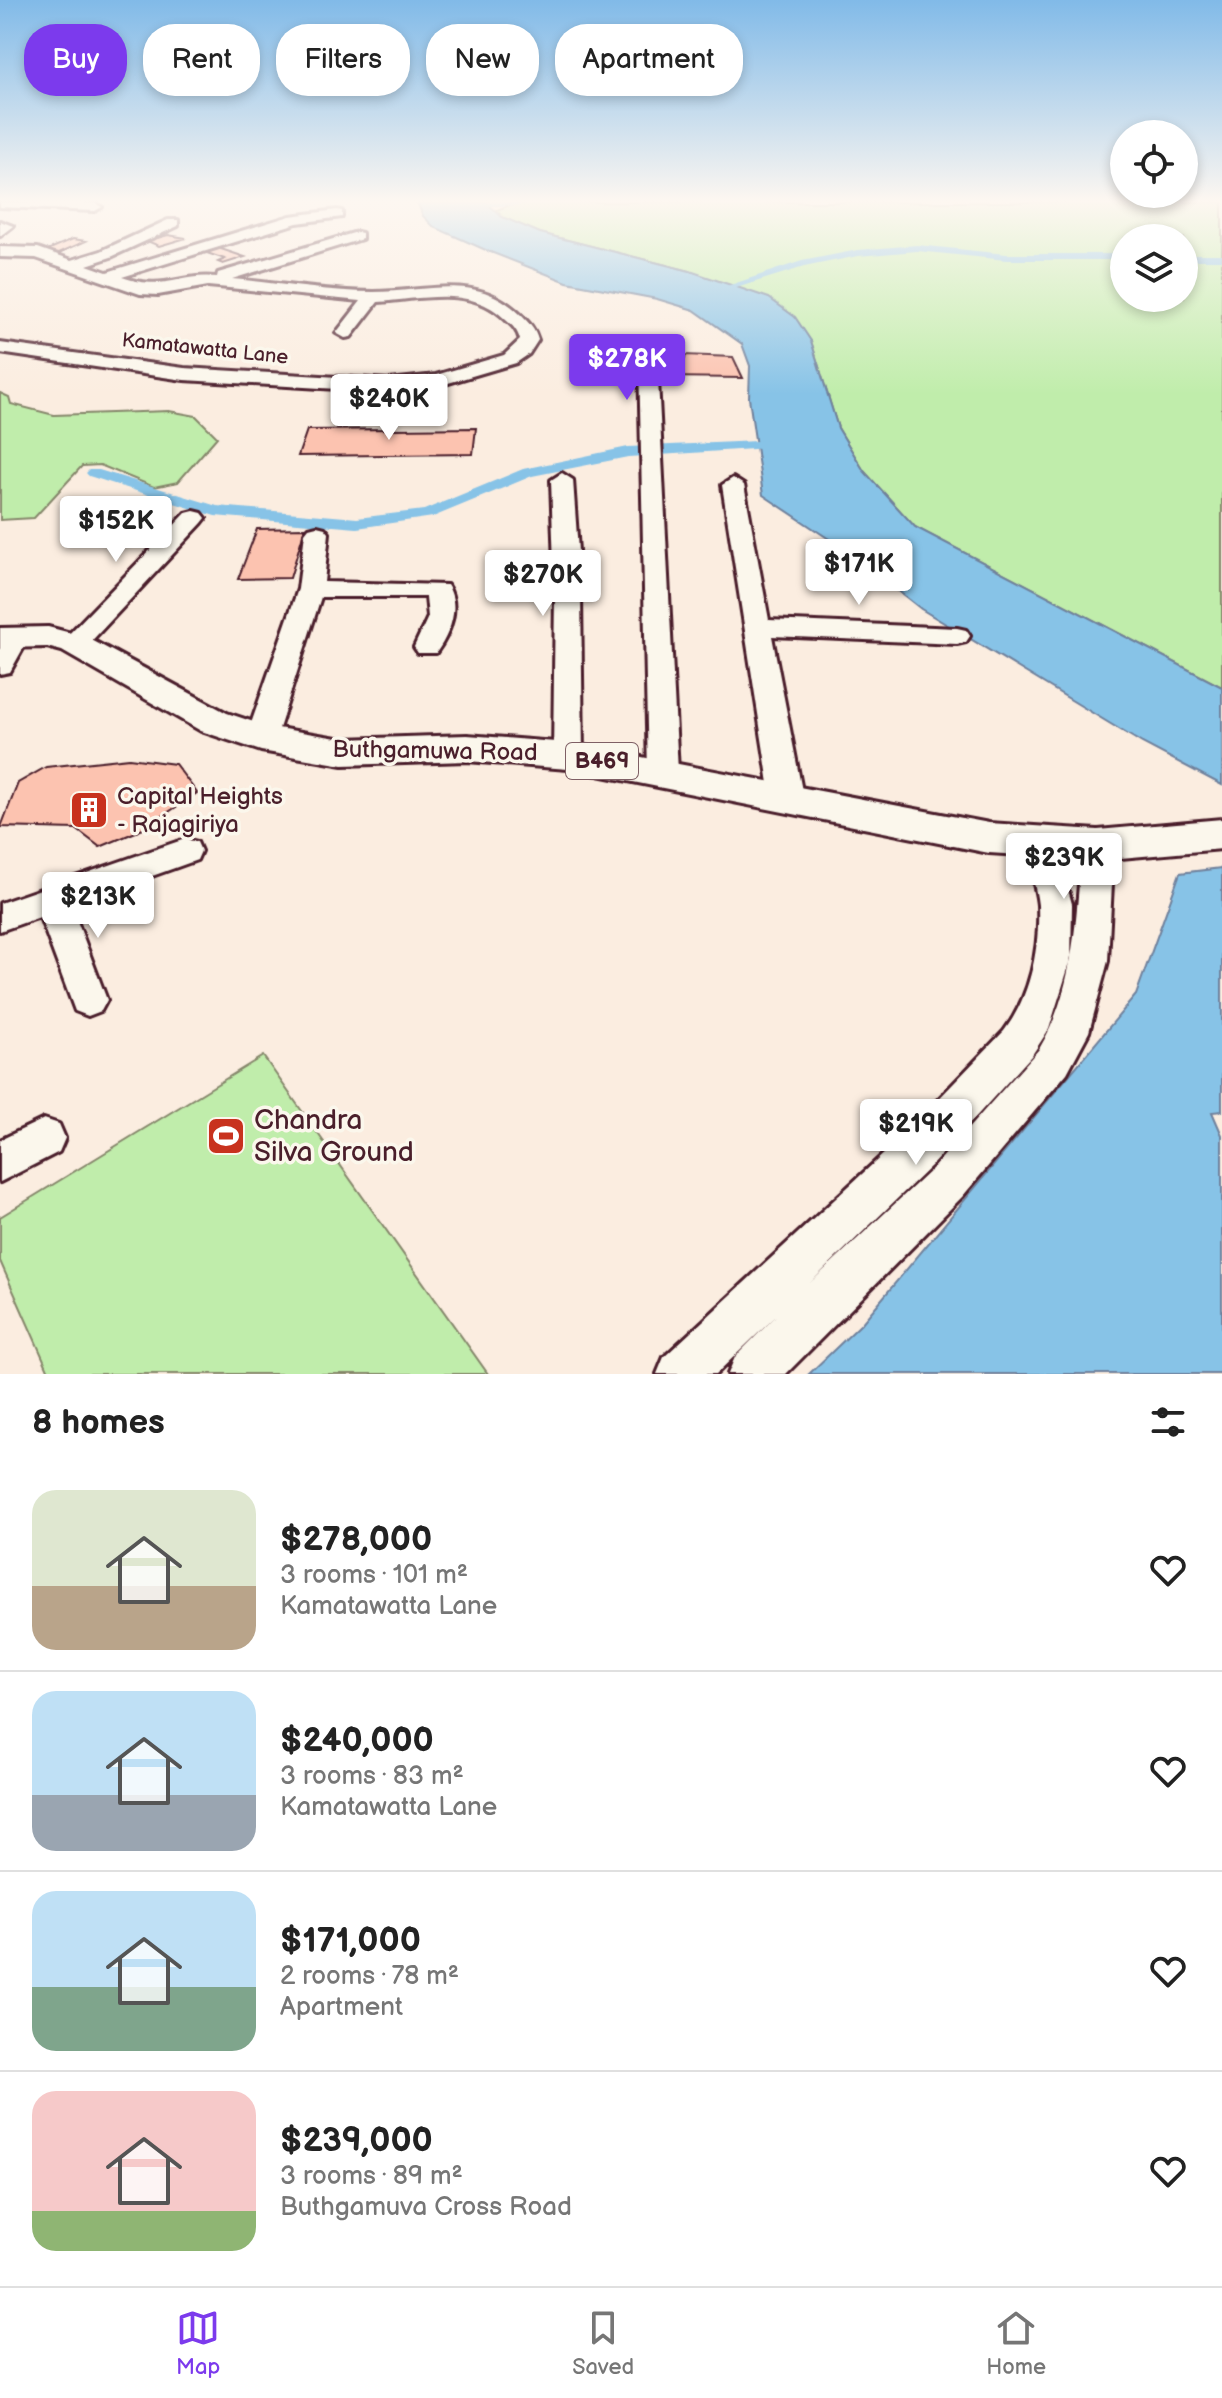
<!DOCTYPE html>
<meta charset="utf-8">
<style>
:root{--surface:#fff;--page:#f2f2f2;--text:#222;--muted:#767676;--line:#e0e0e0;--accent:#7c3aed}
body{margin:0;font-family:"Balsamiq Sans",sans-serif;background:var(--page);color:var(--text);height:100vh;display:flex;flex-direction:column;font-size:30px;white-space:nowrap}
*{box-sizing:border-box;margin:0}
p{font-size:26px;color:var(--muted)}
.icon{flex:none;width:44px;height:44px;fill:none;stroke:currentColor;stroke-width:2;stroke-linecap:round;stroke-linejoin:round}
.map{position:relative;height:1374px;overflow:hidden}
.side{display:flex;flex-direction:column;background:var(--surface);flex:1}
.side>*{flex:none}
.top-card{position:absolute;left:24px;top:24px;width:800px;height:72px;display:flex;gap:16px}
.tools{position:absolute;left:1110px;top:120px;display:grid;gap:16px}
.tools a{display:grid;place-items:center;width:88px;height:88px;border-radius:50%;background:var(--surface);box-shadow:0 4px 12px #0003;font-size:40px}
.price{position:absolute;translate:-50% -68px;padding:0 18px;border-radius:8px;background:#fff;color:#222;font-size:26px;line-height:52px;filter:drop-shadow(0 2px 4px #0008)}
.price::after{content:'';position:absolute;left:50%;top:48px;width:24px;height:18px;margin-left:-12px;background:inherit;clip-path:polygon(0 0,100% 0,50% 100%)}
.price.selected{background:var(--accent);color:#fff}
ul{padding:0;list-style:none}
li{display:flex;align-items:center;gap:24px;height:200px;padding:0 32px}
li+li{border-top:2px solid var(--line)}
li span{display:grid;place-items:center;flex:none;width:224px;height:160px;border-radius:24px;color:#555}
li>.icon{margin-inline-start:auto}
span .icon{width:96px;height:96px;fill:#fffc;stroke-width:1}
li b{font-size:34px}
h2{display:flex;justify-content:space-between;align-items:center;height:96px;padding:0 32px;font-size:34px}
.chip{padding:0 28px;border-radius:32px;background:var(--surface);box-shadow:0 4px 12px #0003;font-size:28px;line-height:72px}
.chip.selected{background:var(--accent);color:#fff}
.menu{display:flex;justify-content:space-around;align-items:center;height:112px;border-top:2px solid var(--line);background:var(--surface);font-size:22px;color:var(--muted)}
.menu a{display:grid;justify-items:center;gap:4px}
.menu .selected{color:var(--accent)}
.map>svg:first-child{display:block}
.green{fill:#c0edab;stroke:#85866b;stroke-width:2;fill-rule:evenodd}
.water{fill:#87c3e7;stroke:#6f819c;stroke-width:2}
.lines{fill:none;stroke-linecap:round;stroke-linejoin:round}
.canal{fill:#87c3e7;fill-rule:evenodd}
.building{fill:#fcc3b0;stroke:#4a1f2b;stroke-width:2}
.minor-casing{stroke:#4a1f2b;stroke-width:6}
.major-casing{stroke:#4a1f2b;stroke-width:6}
.minor{fill:#fbf7ec;fill-rule:evenodd}
.major{fill:#fbf7ec;fill-rule:evenodd}
.labels{text-anchor:middle;dominant-baseline:central;stroke-width:7;stroke-linejoin:round;paint-order:stroke}
.far-street-label{font-size:20px;fill:#4a1f2b;stroke:#fbf7ec}
.shield{fill:#fbf7ec;stroke:#7f6065;stroke-width:2}
.shield-label{font-size:22px;font-weight:bold;fill:#4a1f2b}
.street-label{font-size:24px;fill:#4a1f2b;stroke:#fbf7ec}
.poi-label{font-size:24px;fill:#4a1f2b;stroke:#fbf7ec;text-anchor:start}
.near-poi-label{font-size:28px;fill:#4a1f2b;stroke:#fbf7ec;text-anchor:start}
</style>
<div class="map">
<svg width="1222" height="1374" viewBox="0 0 1222 1374">
<rect width="100%" height="100%" fill="#fbede0"/>
<filter id="ink" filterUnits="userSpaceOnUse"><feTurbulence type="fractalNoise" baseFrequency=".0125" numOctaves="2"/><feDisplacementMap in="SourceGraphic" scale="16" xChannelSelector="R" yChannelSelector="G"/><feConvolveMatrix kernelMatrix="1 2 1 2 8 2 1 2 1" color-interpolation-filters="sRGB"/></filter>
<g filter="url(#ink)">
<!-- green -->
<path class="green" d="M517,202H1222V687L915,527L864,471L838,428L811,341L690,271L540,233L502,217L497,210ZM1124,238H1184V298H1124Z
M0,393L9,397L11,404L54,415L169,411L196,416L217,437L178,482L154,487L100,465L82,466L34,518L0,520Z
M263,1056L488,1374H50L0,1261V1217Z"/>
<!-- water -->
<path class="water" d="M417,202H486L502,217L540,233L690,271L769,298L795,317L811,341L838,428L864,471L915,527L1222,687V785L1142,743L921,609L850,553L763,495L749,398L750,366L742,344L694,310L657,299L567,282L488,251L434,227L423,216Z
M1222,868V1111L1212,1112L1222,1135V1374H809L861,1324L1136,995L1180,873Z"/>
<g class="lines">
<!-- canal -->
<path class="canal" d="M464,202H531L526,205L460,207V203Z
M917,245L1006,254H1124V260H1006L917,251L858,256L804,267L733,289L727,286L802,261L858,250Z
M1184,254H1222V260H1184Z
M781,440L788,444L786,447L628,457L532,476L433,517L357,528L215,516L89,476L86,473L89,470H99L217,506L357,518L424,510L523,469L628,447Z"/>
</g>
<!-- building -->
<path class="building" d="M168,235L186,238L159,246L147,241Z
M73,239L86,241L59,253L45,251Z
M218,248L245,257L223,264L218,262L225,259L204,252Z
M684,355L733,357L743,378L665,377L662,362L685,358Z
M476,428L473,454L298,456L307,430Z
M305,528L290,578L238,579L257,529Z
M129,758L175,764L197,793L143,829L100,847L76,829L1,827L18,783L46,767Z"/>
<g class="lines">
<defs>
<path id="minor" d="M0,202L95,203L102,207L95,211L0,207Z
M337,210L342,211V217L297,223L122,277C165,292 179,273 217,277L218,273L357,232L362,233V239L232,279C279,283 328,292 374,292C429,292 477,272 521,315C529,323 535,329 538,340L529,354L516,363L438,386L389,392L184,380L0,353V343L184,368L389,380L436,375L504,355L520,340C518,331 513,326 506,320C472,285 422,299 378,302L351,337L345,338L336,333L361,301L208,286L158,295L140,294L36,258L0,257V247L38,248L72,260L101,251L168,220H178V226L111,257L87,265L107,272L290,216Z
M0,221L13,226L0,236Z
M648,354L657,360L678,772L674,779L663,782L652,779L648,772L639,360Z
M562,473L573,480L581,594L583,756L579,763L568,766L557,763L553,756L555,594L551,480Z
M733,478L744,485L769,620L957,628L966,630L970,636L966,642L957,644L772,636L803,796L798,804L787,807L776,804L771,796L722,485Z
M194,511L202,513L206,518L202,523L83,650H65L61,644L65,638L186,513Z
M317,526L325,528L329,533L324,582L447,585C461,606 450,634 436,653H418L414,647L428,617L426,597H321L276,738L271,745L261,748L251,745L246,738L298,589L305,533L309,528Z
M17,628L26,630L30,636L10,672L0,674V642L8,630Z
M1039,832L1051,836L1055,844L1072,904L1071,959L1049,1029L1032,1055L931,1166L809,1284L932,1169L1039,1049C1076,988 1076,914 1082,845L1086,837L1098,833L1110,837L1114,845L1108,961L1089,1032L1067,1073L962,1197L786,1374H728L735,1357L776,1316L716,1374H657L664,1357L901,1138L1004,1031C1030,997 1040,949 1038,905C1036,885 1028,864 1023,844L1027,836Z
M185,839L197,842L201,851L197,860L71,905L107,1000L101,1011L88,1016L75,1011L40,917L0,931V903Z
M44,1119L59,1124L65,1138L59,1152L0,1182V1140Z"/>
<path id="major" d="M48,627L86,637L227,713L266,726L343,739L467,735L568,743L989,823L1098,830L1222,819V849L1098,860L989,853L568,769L467,761L343,765L261,751L201,731L62,651L47,647L0,648V628Z"/>
</defs>
<!-- minor casing -->
<use href="#minor" class="minor-casing"/>
<!-- major casing -->
<use href="#major" class="major-casing"/>
<!-- minor -->
<use href="#minor" class="minor"/>
<!-- major -->
<use href="#major" class="major"/>
</g>
</g>
<!-- sky -->
<linearGradient id="sky" x2="0" y2="1"><stop stop-color="#81bae8"/><stop offset="0.51" stop-color="#fdf7f1"/><stop offset="1" stop-color="#fdf7f1" stop-opacity="0"/></linearGradient>
<rect width="1222" height="394" fill="url(#sky)"/>
<!-- icons -->
<defs>
<symbol id="building-square" viewBox="-11 -11 22 22"><rect x="-9" y="-9" width="18" height="18" rx="4" fill="#c8321e" stroke="#fbf7ec"/><path d="M-4-6H4V6H1V3H-1V6H-4ZM-2.5-4.3h1.7v1.8h-1.7ZM.8-4.3h1.7v1.8H.8ZM-2.5-1h1.7V.8h-1.7ZM.8-1h1.7V.8H.8Z" fill="#fff"/></symbol>
<symbol id="stadium-square" viewBox="-11 -11 22 22"><rect x="-9" y="-9" width="18" height="18" rx="4" fill="#c8321e" stroke="#fbf7ec"/><path d="M0-5a6.5 5 0 1 0 0 10a6.5 5 0 1 0 0-10ZM-3.5-1.8h7v3.6h-7Z" fill="#fff"/></symbol>
</defs>
<g fill-rule="evenodd">
<use href="#building-square" x="67" y="788" width="44" height="44"/>
<use href="#stadium-square" x="204" y="1114" width="44" height="44"/>
</g>
<g class="labels">
<!-- far-street labels -->
<g class="far-street-label">
<text transform="translate(205 349) rotate(6)">Kamatawatta Lane</text>
</g>
<!-- shield labels -->
<rect class="shield" x="566" y="743" width="72" height="36" rx="6"/>
<g class="shield-label">
<text x="602" y="761">B469</text>
</g>
<!-- street labels -->
<g class="street-label">
<text transform="translate(435 751) rotate(1)">Buthgamuwa Road</text>
</g>
<!-- poi labels -->
<g class="poi-label">
<text x="117" y="796">Capital Heights<tspan x="117" dy="28">- Rajagiriya</tspan></text>
</g>
<!-- near-poi labels -->
<g class="near-poi-label">
<text x="254" y="1120">Chandra<tspan x="254" dy="32">Silva Ground</tspan></text>
</g>
</g>
</svg>
<div class="tools">
<a><svg class="icon" aria-label="locate" viewBox="0 0 24 24"><circle cx="12" cy="12" r="6"/><path d="M12 2v4M12 18v4M2 12h4M18 12h4"/></svg></a>
<a><svg class="icon" aria-label="layers" viewBox="0 0 24 24"><path d="M12 4l9 5-9 5-9-5zM3 14l9 5 9-5"/></svg></a>
</div>
<b class="price selected" style="left:627px;top:402px">$278K</b>
<b class="price" style="left:389px;top:442px">$240K</b>
<b class="price" style="left:116px;top:564px">$152K</b>
<b class="price" style="left:859px;top:607px">$171K</b>
<b class="price" style="left:543px;top:618px">$270K</b>
<b class="price" style="left:1064px;top:901px">$239K</b>
<b class="price" style="left:98px;top:940px">$213K</b>
<b class="price" style="left:916px;top:1167px">$219K</b>
<div class="top-card">
<a class="chip selected">Buy</a>
<a class="chip">Rent</a>
<a class="chip">Filters</a>
<a class="chip">New</a>
<a class="chip">Apartment</a>
</div>
</div>
<section class="side">
<h2>8 homes<svg class="icon" aria-label="filters" viewBox="0 0 24 24"><path d="M4 7h16M4 17h16"/><circle cx="9" cy="7" r="2"/><circle cx="15" cy="17" r="2"/></svg></h2>
<ul>
<li><span style="background:linear-gradient(#dfe7d0 60%,#b9a48a 0)"><svg class="icon" aria-label="home" viewBox="0 0 24 24"><path d="M3 11l9-7 9 7M6 9v11h12V9"/></svg></span><div><b>$278,000</b><p>3 rooms · 101 m²</p><p>Kamatawatta Lane</p></div><svg class="icon" aria-label="heart" viewBox="0 0 24 24"><path d="M12 20l-8-8c-3-5 5-10 8-4 3-6 11-1 8 4z"/></svg></li>
<li><span style="background:linear-gradient(#bfe0f5 65%,#9aa5b1 0)"><svg class="icon" aria-label="home" viewBox="0 0 24 24"><path d="M3 11l9-7 9 7M6 9v11h12V9"/></svg></span><div><b>$240,000</b><p>3 rooms · 83 m²</p><p>Kamatawatta Lane</p></div><svg class="icon" aria-label="heart" viewBox="0 0 24 24"><path d="M12 20l-8-8c-3-5 5-10 8-4 3-6 11-1 8 4z"/></svg></li>
<li><span style="background:linear-gradient(#bfe0f5 60%,#7fa58c 0)"><svg class="icon" aria-label="home" viewBox="0 0 24 24"><path d="M3 11l9-7 9 7M6 9v11h12V9"/></svg></span><div><b>$171,000</b><p>2 rooms · 78 m²</p><p>Apartment</p></div><svg class="icon" aria-label="heart" viewBox="0 0 24 24"><path d="M12 20l-8-8c-3-5 5-10 8-4 3-6 11-1 8 4z"/></svg></li>
<li><span style="background:linear-gradient(#f6c9c9 75%,#8fb573 0)"><svg class="icon" aria-label="home" viewBox="0 0 24 24"><path d="M3 11l9-7 9 7M6 9v11h12V9"/></svg></span><div><b>$239,000</b><p>3 rooms · 89 m²</p><p>Buthgamuva Cross Road</p></div><svg class="icon" aria-label="heart" viewBox="0 0 24 24"><path d="M12 20l-8-8c-3-5 5-10 8-4 3-6 11-1 8 4z"/></svg></li>
</ul>
</section>
<nav class="menu">
<a class="selected"><svg class="icon" aria-label="map" viewBox="0 0 24 24"><path d="M3 6l6-2 6 2 6-2v14l-6 2-6-2-6 2zM9 4v14M15 6v14"/></svg>Map</a>
<a><svg class="icon" aria-label="saved" viewBox="0 0 24 24"><path d="M7 4h10v16l-5-4-5 4z"/></svg>Saved</a>
<a><svg class="icon" aria-label="home" viewBox="0 0 24 24"><path d="M3 11l9-7 9 7M6 9v11h12V9"/></svg>Home</a>
</nav>
